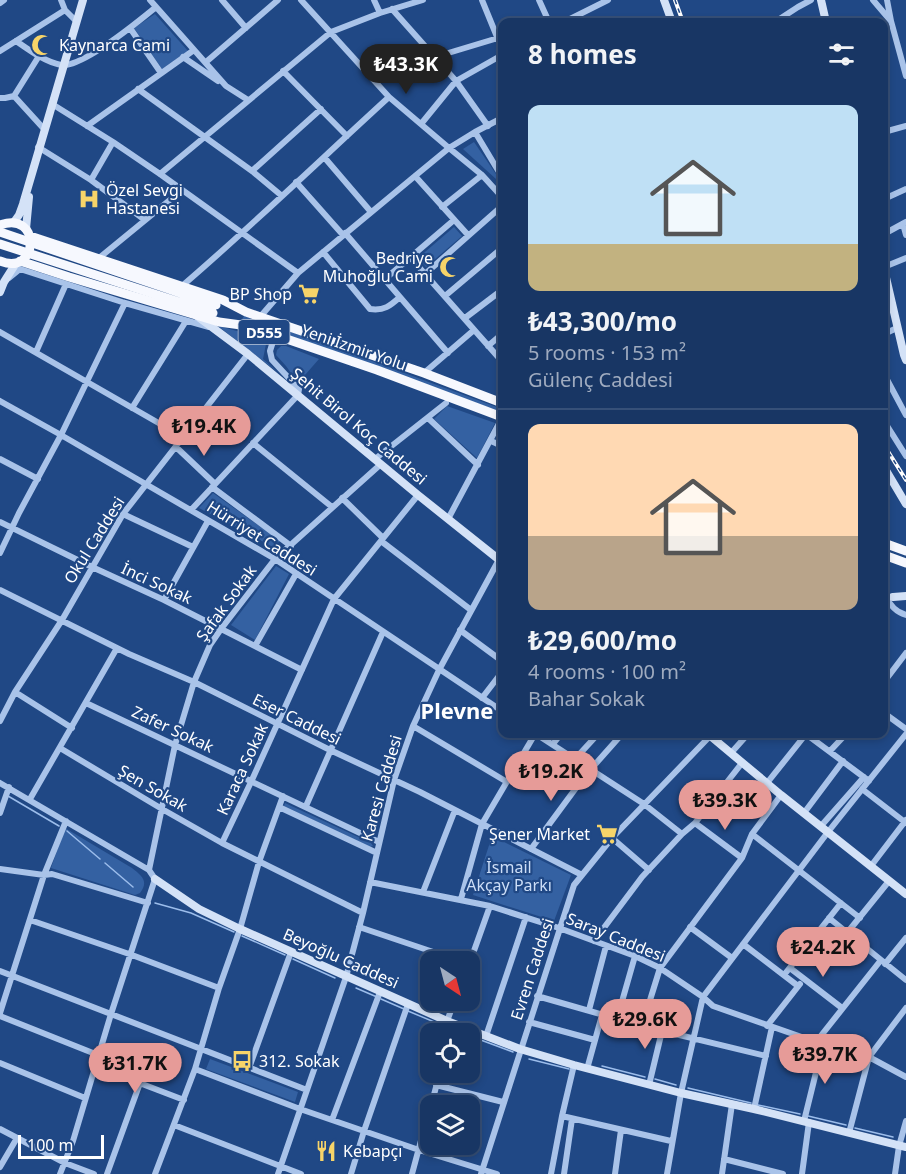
<!DOCTYPE html>
<meta charset="utf-8">
<style>
:root{--surface:#183664;--page:#213e6a;--text:#f1f3f6;--muted:#9fabbf;--line:#365078;--accent:#e69b98}
body{margin:0;font-family:"Noto Sans",sans-serif;background:var(--page);color:var(--text);height:100vh;display:flex;flex-direction:column;font-size:22px;white-space:nowrap}
*{box-sizing:border-box;margin:0}
p{font-size:20px;color:var(--muted)}
.icon{flex:none;width:33px;height:33px;fill:none;stroke:currentColor;stroke-width:2;stroke-linecap:round;stroke-linejoin:round}
.map{position:relative;flex:1;overflow:hidden}
.side{position:absolute;left:498px;top:18px;width:390px;height:720px;display:flex;flex-direction:column;background:var(--surface);border-radius:12px;box-shadow:0 3px 9px #0003,0 0 0 2px var(--line)}
.side>*{flex:none}
.needle{width:39px;rotate:144deg}
.buttons{position:absolute;left:420px;top:951px;display:grid;gap:12px}
.buttons a{display:grid;place-items:center;width:60px;height:60px;border-radius:12px;background:var(--surface);box-shadow:0 3px 9px #0003,0 0 0 2px var(--line);font-size:30px}
.scale{position:absolute;left:18px;bottom:15px;width:86px;box-sizing:border-box;padding-left:6px;border:3px solid #fff;border-top:0;font-size:16px;line-height:21px;white-space:nowrap;color:#fff;-webkit-text-stroke:4px #204885;paint-order:stroke}
.price{position:absolute;translate:-50% -51px;padding:0 14px;border-radius:21px;background:var(--accent);color:#111;font-size:20px;line-height:39px;filter:drop-shadow(0 2px 3px #0008)}
.price::after{content:'';position:absolute;left:50%;top:36px;width:18px;height:14px;margin-left:-9px;background:inherit;clip-path:polygon(0 0,100% 0,50% 100%)}
.price.active{background:#222;color:#fff}
ul{padding:0;list-style:none}
li{display:grid;align-content:center;gap:12px;height:318px;padding:0 30px}
li+li{border-top:2px solid var(--line)}
li span{display:grid;place-items:center;height:186px;border-radius:12px;color:#555}
li>.icon{margin-inline-start:auto}
span .icon{width:108px;height:108px;fill:#fffc;stroke-width:1}
li b{font-size:26px}
h2{display:flex;justify-content:space-between;align-items:center;height:72px;padding:0 30px;font-size:26px}
.map>svg:first-child{display:block}
.green{fill:#3461a2}
.lines{fill:none;stroke-linecap:round;stroke-linejoin:round}
.stream{stroke:#9cbdeb;stroke-width:1.5}
.minor{stroke:#a9c3e9;stroke-width:6}
.secondary{stroke:#d4e2f7;stroke-width:8}
.trunk{stroke:#f6f8fe;stroke-width:9}
.rail-casing{stroke:#fff;stroke-width:4}
.rail{stroke:#204885;stroke-width:1.5;stroke-dasharray:4.5;stroke-linecap:butt}
.trunk-bridge{stroke:#f6f8fe;stroke-width:9}
.labels{text-anchor:middle;dominant-baseline:central;stroke-width:4.5;stroke-linejoin:round;paint-order:stroke}
.shield{fill:#204885;stroke:#bcc8da;stroke-width:1.5}
.shield-label{font-size:15px;font-weight:bold;fill:#fff}
.poi-label{font-size:16px;fill:#fff;stroke:#204885;text-anchor:start}
.street-label{font-size:16px;fill:#fff;stroke:#204885}
.park-label{font-size:16px;fill:#cddef7;stroke:#204885}
.district-label{font-size:22px;font-weight:bold;fill:#fff;stroke:#204885}
</style>
<div class="map">
<svg width="906" height="1174" viewBox="0 0 906 1174">
<rect width="100%" height="100%" fill="#204885"/>
<!-- green -->
<path class="green" d="M155,14L188,51L162,69L134,28Z
M474,142L498,177V179H496L463,149Z
M454,227L462,236L426,267L418,258Z
M244,316L326,344L502,409V412L241,321Z
M218,326L267,339L263,359L280,374Z
M281,346H286L319,359L298,383L286,366L276,355L277,350Z
M447,406L495,423L477,458L434,419Z
M213,493L280,541L273,547L199,508Z
M276,566L289,574L255,640L231,625Z
M285,803L371,843L373,846L370,847L284,806Z
M65,828L132,868C142,876 149,881 140,893L135,895L51,868Z
M492,836L571,875L554,921L473,895Z
M210,1059L298,1092L295,1102L206,1069Z"/>
<g class="lines">
<!-- stream -->
<path class="stream" d="M8,796L59,826
M67,831L100,859
M105,863L133,887
M155,903L191,913L234,932
M242,936L285,955
M293,959L335,978
M356,988L377,997
M381,999L404,1009
M408,1011L463,1034
M470,1036L513,1052
M529,1059L569,1069
M602,1066L645,1077
M655,1079L676,1085
M688,1088L751,1103
M758,1105L800,1114
M808,1116L846,1125
M855,1128L893,1137"/>
<!-- minor -->
<path class="minor" d="M61,0L65,10L76,21
M150,0L226,86L248,100
M222,0L246,28
M301,0L389,97L449,148L482,175L502,197
M374,0L380,13
M482,0L502,49
M539,0L549,22
M873,0L890,20
M887,0L891,21L906,76
M0,3L4,0
M392,9L456,81L488,126
M564,22L608,0
M775,22L798,7L811,0
M130,28L161,73
M16,41C29,50 45,62 61,65C82,68 139,21 156,7
M0,51L65,10
M183,57L218,81
M435,57L498,38
M206,62L278,0
M283,71L347,136
M138,89L252,171L282,196
M14,96L39,56
M14,96L44,129
M0,98H5L14,96
M52,104L113,142L160,174L298,273
M421,124L456,81L502,55
M87,126L194,50
M475,132L502,177
M884,132L906,126
M38,147L91,180L145,220
M324,157L371,212
M252,171L321,109
M160,174L331,32L380,13L423,0
M415,176L468,235
M91,180L113,142
M296,182L343,235
M884,199L906,189
M442,207L482,175
M903,224L906,235
M345,233L448,353
M884,234L906,222
M323,252L370,309C384,311 390,306 400,297
M410,257L499,358L502,359
M99,258L182,190
M884,267L906,258
M425,274L502,206
M9,278L20,269L125,303L209,327
M385,279L454,220
M182,286C253,225 320,160 389,97
M445,296L502,248
M260,317L298,273L415,176L449,148L475,132L502,118
M465,318L502,290
M0,332L183,437
M884,334L897,328
M488,346L502,334
M36,352L66,284
M424,373L474,330
M884,374L906,415
M0,401L61,435L275,559L502,711
M132,408L186,321
M428,418L478,465
M884,421L906,456
M491,441L502,446
M253,443L332,507
M176,447L215,484
M0,459L38,479
M375,459L446,403
M884,482L886,479L888,474
M212,487L291,546
M342,498L383,538
M191,510L298,395L299,389L272,360L270,351L275,335
M123,514L193,547
M448,519L502,418
M0,522L92,567L164,600L302,670
M381,541L471,610
M0,553L19,513L61,435L125,303
M0,590L129,654L194,682L330,750L420,792L582,875
M886,596C890,606 896,612 906,615
M164,600L208,521
M460,630L502,661
M255,646L296,574
M884,682L906,653
M15,692L72,728
M482,698L502,672
M86,703L379,842
M884,713L906,729
M0,721L15,692L62,620L123,514L248,354
M413,726L507,782
M536,734L644,804L682,834
M806,734L869,781
M553,744L561,734
M60,748L162,809L222,843L363,913
M830,751L846,734
M731,753L748,734
M575,759L598,734
M591,769L622,734
M0,783L149,870L155,879L111,1014L73,1141L60,1174
M767,783L806,734
M862,789L906,823
M30,799L117,648
M306,806L383,632
M279,807L377,853
M0,813L9,787
M804,813L843,761
M695,823L742,858
M821,826L864,777
M752,834L860,918
M612,838L649,870
M222,843L251,782L334,599L418,495
M531,849L590,769
M871,866L906,820
M0,869L44,875L52,874L148,903
M149,870L175,745L194,682L210,645L221,629L275,559L381,464
M370,882L490,906L559,928L635,956L660,968L703,997L713,1006L816,1042L869,1057L906,1077
M423,892L455,810
M461,899L482,824L535,734
M829,918L906,980
M30,920L132,955L219,988
M359,927L463,962
M690,927L732,958
M847,933L889,881
M594,941L642,877L682,834L695,823L742,763
M743,944L798,986
M470,962L490,906
M885,964L906,938
M790,968L842,1008
M0,971L307,1090
M784,975L841,903
M537,996L642,1026L766,1056
M589,1010L606,946
M0,1013L44,875L66,821
M0,1016L98,1055
M617,1019L635,956
M447,1021L455,1000
M529,1022L595,1040
M642,1026L660,968L742,858L752,834L781,795
M767,1026L800,984
M486,1036L526,917
M816,1042L881,960
M0,1063L85,1098
M95,1066L184,1100
M249,1068L291,952
M195,1069L300,1109L419,1150L497,1174
M587,1069L602,1015
M436,1085L503,1102
M649,1085L662,1031
M431,1106L440,1072
M754,1109L772,1027
M562,1116L671,1141
M332,1120L380,992
M804,1121L823,1044
M174,1125L301,1174
M0,1129L65,1163L94,1174
M849,1133L869,1057L906,1008
M724,1159L783,1174
M0,1167L17,1138
M107,1174L140,1083
M155,1174L195,1069L219,988L240,929L259,862L283,796
M278,1174L346,977L363,913L394,780L413,726L439,670L502,554
M351,1174L364,1131L408,1004
M412,1174L430,1107
M481,1174L574,885L612,838L712,734
M551,1174L562,1116L574,1065
M564,1174L572,1119
M615,1174L621,1130
M667,1174L681,1093L703,997L828,832L906,734
M722,1174L732,1104
M802,1174L809,1122
M895,1174L899,1146L906,1121"/>
<!-- secondary -->
<path class="secondary" d="M664,0L672,22
M821,0L826,22
M14,222L19,215L23,204L83,0
M26,229L29,197
M884,269L904,355L906,360
M0,292L4,282L16,263
M197,316L248,354L418,495L502,562
M884,467L906,504
M893,597L906,596
M708,734L781,795L906,894
M155,879L199,909L240,929L447,1021L520,1049L574,1065L681,1093L754,1109L906,1147"/>
<!-- trunk -->
<path class="trunk" d="M0,225C42,210 39,277 0,261
M30,236L223,300L246,312L424,373L502,403
M20,261L69,277L196,315L219,322L241,325L275,335L377,370L502,417
M884,543L906,551
M884,555L906,563"/>
<defs>
<path id="rail" d="M675,0L683,22
M884,445L906,480"/>
</defs>
<!-- rail casing -->
<use href="#rail" class="rail-casing"/>
<!-- rail -->
<use href="#rail" class="rail"/>
<!-- trunk-bridge -->
<path class="trunk-bridge" d="M0,232L216,305
M0,244L213,313"/>
</g>
<!-- icons -->
<defs>
<symbol id="mosque-bare" viewBox="-9 -9 18 18"><path d="M3.5-4.9A6 6 0 1 0 3.5 4.9A5 5 0 1 1 3.5-4.9Z" fill="#f7d469" stroke="#204885" stroke-width="2.5" paint-order="stroke"/></symbol>
<symbol id="hospital-bare" viewBox="-9 -9 18 18"><path d="M-5-5h3v3.5h4V-5h3V5h-3V1.5h-4V5h-3Z" fill="#f7d469" stroke="#204885" stroke-width="2.5" paint-order="stroke"/></symbol>
<symbol id="supermarket-bare" viewBox="-9 -9 18 18"><path d="M-6-5.5h2.5l.6 2H6L4.5 2H-2.5L-4.4-4H-6ZM-1.5 3.2a1.3 1.3 0 1 0 .1 0ZM3 3.2a1.3 1.3 0 1 0 .1 0Z" fill="#f7d469" stroke="#204885" stroke-width="2.5" paint-order="stroke"/></symbol>
<symbol id="bus-bare" viewBox="-9 -9 18 18"><path d="M-5-6H5V4H4V6H2V4H-2V6H-4V4H-5ZM-3.5-4V0h7V-4ZM-3.5 1.2v1.5H-2V1.2ZM2 1.2v1.5H3.5V1.2Z" fill="#f7d469" stroke="#204885" stroke-width="2.5" paint-order="stroke"/></symbol>
<symbol id="restaurant-bare" viewBox="-9 -9 18 18"><path d="M-5-6h1v4h1v-4h1v4h1v-4h1v5L-1.5 .5V6h-2V.5L-5-1ZM5-6V6H3V1.5H1.5Q1.5-4 5-6Z" fill="#f7d469" stroke="#204885" stroke-width="2.5" paint-order="stroke"/></symbol>
</defs>
<g fill-rule="evenodd">
<use href="#mosque-bare" x="27" y="30" width="30" height="30"/>
<use href="#hospital-bare" x="74" y="184" width="30" height="30"/>
<use href="#mosque-bare" x="435" y="252" width="30" height="30"/>
<use href="#supermarket-bare" x="294" y="279" width="30" height="30"/>
<use href="#supermarket-bare" x="592" y="819" width="30" height="30"/>
<use href="#bus-bare" x="227" y="1046" width="30" height="30"/>
<use href="#restaurant-bare" x="311" y="1136" width="30" height="30"/>
</g>
<g class="labels">
<!-- shield labels -->
<rect class="shield" x="238.5" y="320" width="51" height="24" rx="4.5"/>
<g class="shield-label">
<text x="264" y="332">D555</text>
</g>
<!-- poi labels -->
<g class="poi-label">
<text x="59" y="45">Kaynarca Cami</text>
<text x="106" y="190">Özel Sevgi<tspan x="106" dy="18">Hastanesi</tspan></text>
<text x="433" y="258" text-anchor="end">Bedriye<tspan x="433" dy="18">Muhoğlu Cami</tspan></text>
<text x="292" y="294" text-anchor="end">BP Shop</text>
<text x="590" y="834" text-anchor="end">Şener Market</text>
<text x="259" y="1061">312. Sokak</text>
<text x="343" y="1151">Kebapçı</text>
</g>
<!-- street labels -->
<g class="street-label">
<text transform="translate(354 347) rotate(19)">Yeni İzmir Yolu</text>
<text transform="translate(359 426) rotate(40)">Şehit Birol Koç Caddesi</text>
<text transform="translate(262 538) rotate(32)">Hürriyet Caddesi</text>
<text transform="translate(94 540) rotate(-58)">Okul Caddesi</text>
<text transform="translate(157 583) rotate(25)">İnci Sokak</text>
<text transform="translate(226 603) rotate(-54)">Şafak Sokak</text>
<text transform="translate(297 719) rotate(26)">Eser Caddesi</text>
<text transform="translate(173 729) rotate(25)">Zafer Sokak</text>
<text transform="translate(242 769) rotate(-65)">Karaca Sokak</text>
<text transform="translate(153 788) rotate(30)">Şen Sokak</text>
<text transform="translate(381 788) rotate(-74)">Karesi Caddesi</text>
<text transform="translate(616 937) rotate(22)">Saray Caddesi</text>
<text transform="translate(341 958) rotate(24)">Beyoğlu Caddesi</text>
<text transform="translate(532 969) rotate(-72)">Evren Caddesi</text>
</g>
<!-- park labels -->
<g class="park-label">
<text x="509" y="867">İsmail<tspan x="509" dy="18">Akçay Parkı</tspan></text>
</g>
<!-- district labels -->
<g class="district-label">
<text x="457" y="710">Plevne</text>
</g>
</g>
</svg>
<div class="buttons">
<a><svg class="needle" viewBox="-14 -14 28 28"><path d="M0-13l5 13h-10z" fill="#e53935"/><path d="M0 13l5-13h-10z" fill="#9fabbf"/></svg></a>
<a><svg class="icon" aria-label="locate" viewBox="0 0 24 24"><circle cx="12" cy="12" r="6"/><path d="M12 2v4M12 18v4M2 12h4M18 12h4"/></svg></a>
<a><svg class="icon" aria-label="layers" viewBox="0 0 24 24"><path d="M12 4l9 5-9 5-9-5zM3 14l9 5 9-5"/></svg></a>
</div>
<div class="scale">100 m</div>
<b class="price active" style="left:406px;top:95px">₺43.3K</b>
<b class="price" style="left:204px;top:457px">₺19.4K</b>
<b class="price" style="left:551px;top:802px">₺19.2K</b>
<b class="price" style="left:725px;top:831px">₺39.3K</b>
<b class="price" style="left:823px;top:978px">₺24.2K</b>
<b class="price" style="left:645px;top:1050px">₺29.6K</b>
<b class="price" style="left:825px;top:1085px">₺39.7K</b>
<b class="price" style="left:135px;top:1094px">₺31.7K</b>
<section class="side">
<h2>8 homes<svg class="icon" aria-label="filters" viewBox="0 0 24 24"><path d="M4 7h16M4 17h16"/><circle cx="9" cy="7" r="2"/><circle cx="15" cy="17" r="2"/></svg></h2>
<ul>
<li><span style="background:linear-gradient(#bfe0f5 75%,#c2b280 0)"><svg class="icon" aria-label="home" viewBox="0 0 24 24"><path d="M3 11l9-7 9 7M6 9v11h12V9"/></svg></span><div><b>₺43,300/mo</b><p>5 rooms · 153 m²</p><p>Gülenç Caddesi</p></div></li>
<li><span style="background:linear-gradient(#ffd9b3 60%,#b9a48a 0)"><svg class="icon" aria-label="home" viewBox="0 0 24 24"><path d="M3 11l9-7 9 7M6 9v11h12V9"/></svg></span><div><b>₺29,600/mo</b><p>4 rooms · 100 m²</p><p>Bahar Sokak</p></div></li>
</ul>
</section>
</div>
